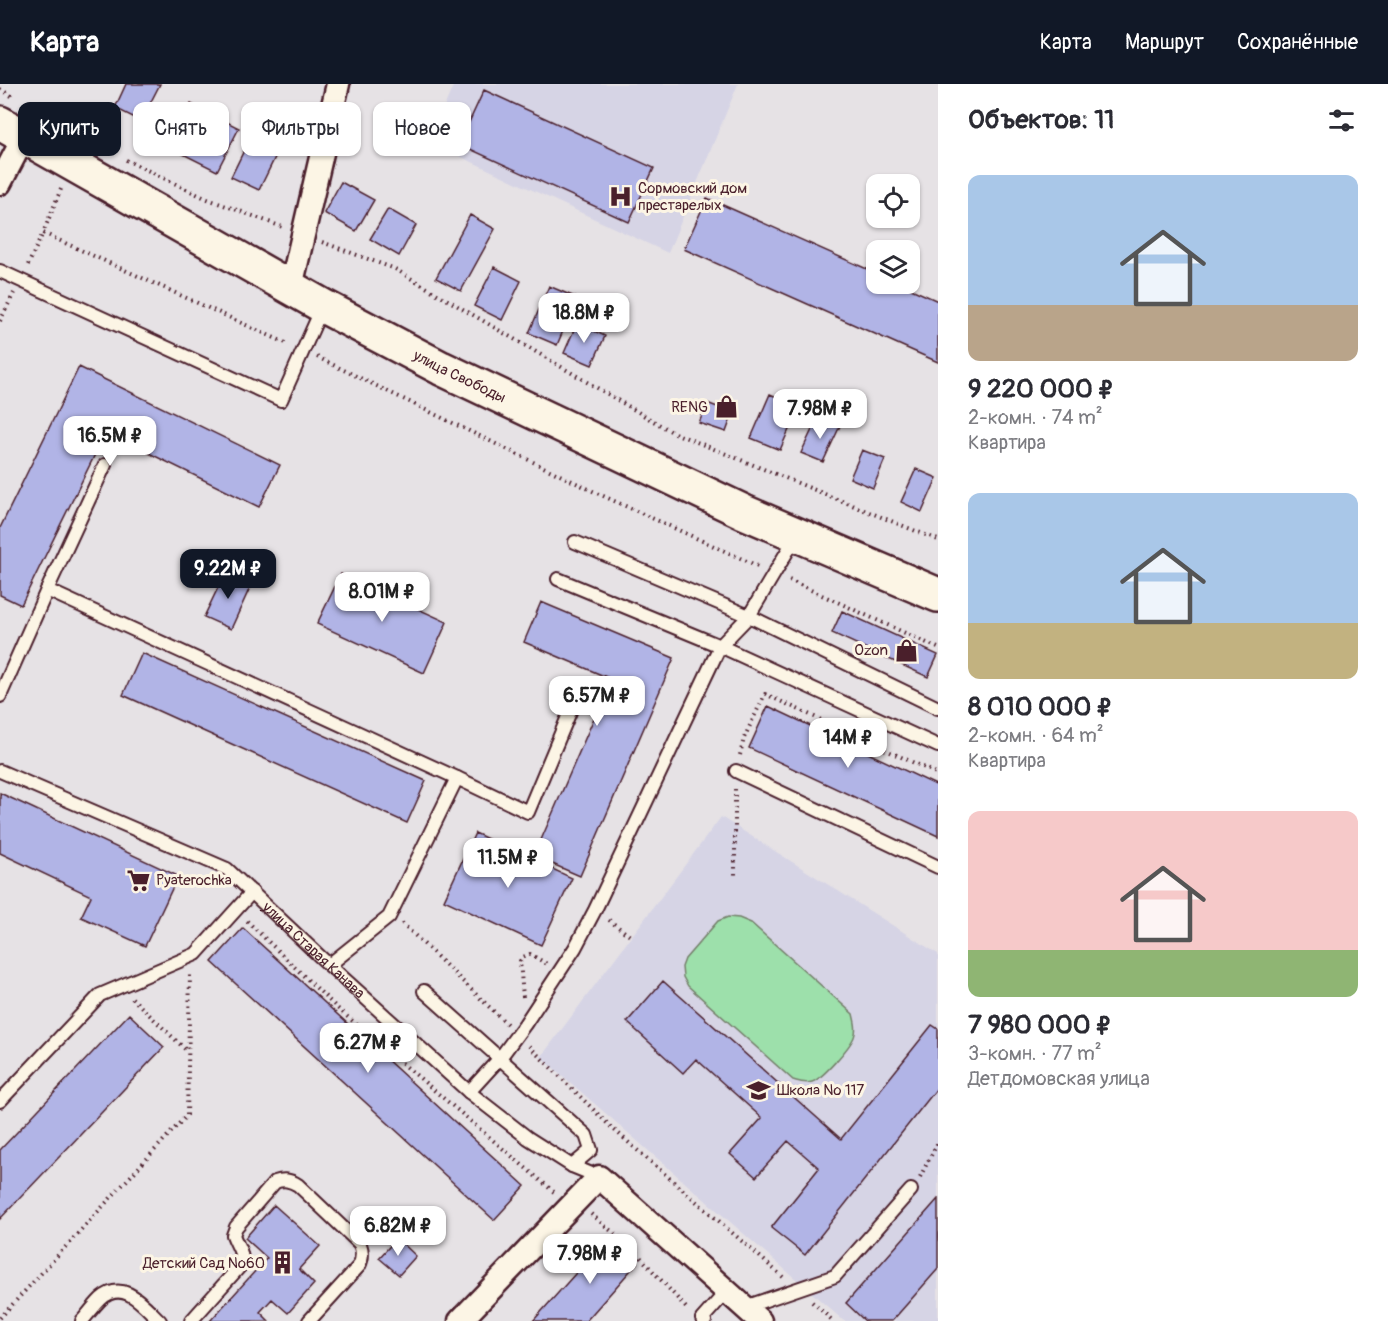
<!DOCTYPE html>
<html lang="ru">
<meta charset="utf-8">
<style>
:root{--surface:#fff;--page:#f2f2f3;--text:#2b2b33;--muted:#7c7c81;--accent:#111827}
body{margin:0;font-family:Pangolin,sans-serif;background:var(--page);color:var(--text);height:100vh;display:flex;flex-direction:column;font-size:22px;white-space:nowrap}
*{box-sizing:border-box;margin:0}
p{font-size:20px;color:var(--muted)}
.icon{flex:none;width:33px;height:33px;fill:none;stroke:currentColor;stroke-width:2;stroke-linecap:round;stroke-linejoin:round}
.map{position:relative;flex:1;overflow:hidden}
.sheet{display:flex;flex-direction:column;background:var(--surface);width:450px}
.sheet>*{flex:none}
.top-card{position:absolute;left:18px;top:18px;width:570px;height:54px;display:flex;gap:12px}
.controls{position:absolute;left:866px;top:90px;display:grid;gap:12px}
.controls a{display:grid;place-items:center;width:54px;height:54px;border-radius:12px;background:var(--surface);box-shadow:0 2px 4px #0004;font-size:30px}
.price{position:absolute;translate:-50% -51px;padding:0 14px;border-radius:12px;background:#fff;color:#222;font-size:20px;line-height:39px;filter:drop-shadow(0 2px 3px #0008)}
.price::after{content:'';position:absolute;left:50%;top:36px;width:18px;height:14px;margin-left:-9px;background:inherit;clip-path:polygon(0 0,100% 0,50% 100%)}
.price.active{background:var(--accent);color:#fff}
ul{padding:0;list-style:none}
li{display:grid;align-content:center;gap:12px;height:318px;padding:0 30px}
li span{display:grid;place-items:center;height:186px;border-radius:12px;color:#555}
li>.icon{margin-inline-start:auto}
span .icon{width:108px;height:108px;fill:#fffc;stroke-width:1}
li b{font-size:26px}
h2{display:flex;justify-content:space-between;align-items:center;height:72px;padding:0 30px;font-size:26px}
.tag{padding:0 21px;border-radius:12px;background:var(--surface);box-shadow:0 2px 4px #0004;font-size:21px;line-height:54px}
.tag.active{background:var(--accent);color:#fff}
header{display:flex;align-items:center;gap:36px;box-sizing:border-box;height:84px;padding:0 30px;background:var(--accent);color:#fff}
header strong{font-size:28px}
nav{display:flex;gap:33px;margin-inline-start:auto;font-size:21px}
main{display:flex;flex:1;min-height:0}
.map>svg:first-child{display:block}
.built{fill:#d6d4e5}
.green{fill:#9de0ab;stroke:#74806b;stroke-width:1.5}
.building{fill:#b1b4e6;stroke:#4a1f2b;stroke-width:1.5}
.lines{fill:none;stroke-linecap:round;stroke-linejoin:round}
.lane-casing{stroke:#4a1f2b;stroke-width:16}
.street-casing{stroke:#4a1f2b;stroke-width:27}
.primary-casing{stroke:#4a1f2b;stroke-width:38}
.path{stroke:#4a1f2b;stroke-width:4;stroke-dasharray:1.5 4.5;stroke-linecap:butt}
.lane{stroke:#fcf5e5;stroke-width:12}
.street{stroke:#fcf5e5;stroke-width:22}
.primary{stroke:#fcf5e5;stroke-width:33}
.labels{text-anchor:middle;dominant-baseline:central;stroke-width:6;stroke-linejoin:round;paint-order:stroke}
.poi-label{font-size:15px;fill:#4a1f2b;stroke:#fcf5e5;text-anchor:start}
.street-label{font-size:15px;fill:#4a1f2b;stroke:#fcf5e5}
</style>
<header>
<strong>Карта</strong>
<nav><a>Карта</a><a>Маршрут</a><a>Сохранённые</a></nav>
</header>
<main>
<div class="map">
<svg width="938" height="1237" viewBox="0 0 938 1237">
<rect width="100%" height="100%" fill="#e6e2e5"/>
<filter id="ink" filterUnits="userSpaceOnUse"><feTurbulence type="fractalNoise" baseFrequency=".0167" numOctaves="2"/><feDisplacementMap in="SourceGraphic" scale="12" xChannelSelector="R" yChannelSelector="G"/><feConvolveMatrix kernelMatrix="1 2 1 2 8 2 1 2 1" color-interpolation-filters="sRGB"/></filter>
<g filter="url(#ink)">
<!-- built -->
<path class="built" d="M454,0H738L668,169L429,58Z
M721,733L938,870V1237H844L541,973Z"/>
<!-- green -->
<path class="green" d="M728,833L739,834L751,839L853,930C855,938 857,946 854,953C850,963 822,995 812,998C805,1000 800,998 793,996L688,902L683,893L682,883L685,875L718,837Z"/>
<!-- building -->
<path class="building" d="M126,0H160L141,37L115,24Z
M484,6L654,84L629,138L459,60Z
M191,20L239,44L217,87L169,63Z
M254,46L282,59L259,106L231,93Z
M341,98L374,116L356,147L324,129Z
M707,114L876,189V200H900L938,217V278L684,165Z
M388,125L416,141L399,172L370,155Z
M470,131L495,145L461,207L436,194Z
M494,183L521,197L502,236L474,222Z
M549,202L577,214L557,261L529,249Z
M577,239L605,252L592,281L564,269Z
M79,283L280,381L259,423L106,348L21,521L0,511V444Z
M770,310L799,323L780,366L751,354Z
M707,319L733,329L726,348L699,339Z
M818,333L840,342L823,378L801,369Z
M862,366L885,375L873,404L850,394Z
M916,385L937,394L922,428L901,418Z
M226,487L252,499L231,545L204,533Z
M341,490L447,538L424,589L317,540Z
M541,518L674,574L580,792L534,772L611,595L524,558Z
M842,527L938,571L928,593L832,549Z
M142,569L426,697L407,739L123,611Z
M768,622L938,702V752L749,664Z
M0,709L178,792L145,862L81,833L91,812L0,769Z
M475,749L572,794L541,861L444,816Z
M243,844L525,1102L494,1136L212,878Z
M663,897L841,1055L932,941L938,945V1003L805,1171L771,1144L819,1084L788,1057L756,1093L730,1070L762,1034L696,975L683,989L627,938Z
M129,930L164,963L0,1135V1066Z
M938,1115V1185L892,1237H865L846,1219Z
M274,1121L320,1162L299,1185L314,1200L288,1229L272,1215L260,1228L269,1237H210L267,1174L245,1154Z
M609,1152L638,1178L586,1237H533Z
M397,1154L416,1172L399,1191L379,1174Z"/>
<g class="lines">
<defs>
<g id="lane">
<path d="M0,187L281,316L322,224"/>
<path d="M575,458L749,532L938,624"/>
<path d="M558,495L720,562L938,662"/>
<path d="M47,506L105,381"/>
<path d="M0,612L47,506L457,694"/>
<path id="s1" d="M0,687L227,785L329,881L469,1008L528,1054L572,1082L599,1093"/>
<path d="M736,687L938,783"/>
<path d="M329,881L389,833L457,694L528,728L580,604"/>
<path d="M424,907L586,1051L591,1066L572,1082"/>
<path d="M469,1008L500,974L525,940L575,864L595,826L720,562L749,532L797,451"/>
<path d="M0,1017L100,911L196,870L252,808"/>
<path d="M745,1223L835,1192L911,1106"/>
<path d="M82,1237C88,1230 94,1222 101,1215C124,1194 144,1222 160,1237"/>
<path d="M191,1237L242,1180C243,1168 237,1162 233,1151L236,1143L275,1098C284,1095 290,1096 298,1101L360,1160C363,1168 363,1174 359,1182L309,1237"/>
<path d="M705,1237L702,1235L727,1207"/>
</g>
<path id="street" d="M0,99L24,53
M291,203L338,0
M460,1237L599,1093L760,1237"/>
<g id="primary">
<path id="s2" d="M0,39L323,222L441,284L744,428L938,511"/>
</g>
</defs>
<!-- lane casing -->
<use href="#lane" class="lane-casing"/>
<!-- street casing -->
<use href="#street" class="street-casing"/>
<!-- primary casing -->
<use href="#primary" class="primary-casing"/>
<!-- path -->
<path class="path" d="M0,5L15,14
M126,76L205,114L285,144
M61,105L43,149L288,260
M322,158L395,185L672,348L938,456
M28,181L43,149
M0,237L14,209
M317,273L601,411L760,483
M789,496L938,564
M740,671L744,654L765,610L938,690
M735,705V794
M609,836L630,852
M247,837L336,923L554,1108
M402,839L507,940
M523,913L520,877L523,873L530,870L547,880
M132,914L187,967
M529,962L612,1044L783,1193
M920,1093L938,1058
M591,1130L634,1166L688,1226
M812,1218L833,1237
M0,1234L187,1031L190,891"/>
<!-- lane -->
<use href="#lane" class="lane"/>
<!-- street -->
<use href="#street" class="street"/>
<!-- primary -->
<use href="#primary" class="primary"/>
</g>
</g>
<!-- icons -->
<defs>
<symbol id="hospital-bare" viewBox="-9 -9 18 18"><path d="M-5-5h3v3.5h4V-5h3V5h-3V1.5h-4V5h-3Z" fill="#4a1f2b" stroke="#fcf5e5" stroke-width="2.5" paint-order="stroke"/></symbol>
<symbol id="shop-bare" viewBox="-9 -9 18 18"><path d="M-5-2.5h2.3a2.7 3.5 0 0 1 5.4 0H5L5.5 6h-11ZM-1.5-2.5h3a1.5 2.3 0 0 0-3 0Z" fill="#4a1f2b" stroke="#fcf5e5" stroke-width="2.5" paint-order="stroke"/></symbol>
<symbol id="supermarket-bare" viewBox="-9 -9 18 18"><path d="M-6-5.5h2.5l.6 2H6L4.5 2H-2.5L-4.4-4H-6ZM-1.5 3.2a1.3 1.3 0 1 0 .1 0ZM3 3.2a1.3 1.3 0 1 0 .1 0Z" fill="#4a1f2b" stroke="#fcf5e5" stroke-width="2.5" paint-order="stroke"/></symbol>
<symbol id="school-bare" viewBox="-9 -9 18 18"><path d="M0-5L7-2L0 1L-7-2ZM-4 1L0 2.5L4 1V4Q0 6-4 4Z" fill="#4a1f2b" stroke="#fcf5e5" stroke-width="2.5" paint-order="stroke"/></symbol>
<symbol id="building-bare" viewBox="-9 -9 18 18"><path d="M-4-6H4V6H1V3H-1V6H-4ZM-2.5-4.3h1.7v1.8h-1.7ZM.8-4.3h1.7v1.8H.8ZM-2.5-1h1.7V.8h-1.7ZM.8-1h1.7V.8H.8Z" fill="#4a1f2b" stroke="#fcf5e5" stroke-width="2.5" paint-order="stroke"/></symbol>
</defs>
<g fill-rule="evenodd">
<use href="#hospital-bare" x="604" y="96" width="33" height="33"/>
<use href="#shop-bare" x="710" y="306" width="33" height="33"/>
<use href="#shop-bare" x="890" y="550" width="33" height="33"/>
<use href="#supermarket-bare" x="122" y="780" width="33" height="33"/>
<use href="#school-bare" x="742" y="990" width="33" height="33"/>
<use href="#building-bare" x="266" y="1162" width="33" height="33"/>
</g>
<g class="labels">
<!-- poi labels -->
<g class="poi-label">
<text x="638" y="104">Сормовский дом<tspan x="638" dy="17">престарелых</tspan></text>
<text x="708" y="323" text-anchor="end">RENG</text>
<text x="888" y="566" text-anchor="end">Ozon</text>
<text x="156" y="796">Pyaterochka</text>
<text x="777" y="1006">Школа № 117</text>
<text x="265" y="1179" text-anchor="end">Детский Сад №60</text>
</g>
<!-- street labels -->
<g class="street-label">
<text stroke="none"><textPath href="#s2" startOffset="525">улица Свободы</textPath></text>
<text stroke="none"><textPath href="#s1" startOffset="366">улица Старая Канава</textPath></text>
</g>
</g>
</svg>
<div class="controls">
<a><svg class="icon" aria-label="locate" viewBox="0 0 24 24"><circle cx="12" cy="12" r="6"/><path d="M12 2v4M12 18v4M2 12h4M18 12h4"/></svg></a>
<a><svg class="icon" aria-label="layers" viewBox="0 0 24 24"><path d="M12 4l9 5-9 5-9-5zM3 14l9 5 9-5"/></svg></a>
</div>
<b class="price" style="left:584px;top:260px">18.8M ₽</b>
<b class="price" style="left:820px;top:356px">7.98M ₽</b>
<b class="price" style="left:110px;top:383px">16.5M ₽</b>
<b class="price active" style="left:228px;top:516px">9.22M ₽</b>
<b class="price" style="left:382px;top:539px">8.01M ₽</b>
<b class="price" style="left:597px;top:643px">6.57M ₽</b>
<b class="price" style="left:848px;top:685px">14M ₽</b>
<b class="price" style="left:508px;top:805px">11.5M ₽</b>
<b class="price" style="left:368px;top:990px">6.27M ₽</b>
<b class="price" style="left:398px;top:1173px">6.82M ₽</b>
<b class="price" style="left:590px;top:1201px">7.98M ₽</b>
<div class="top-card">
<a class="tag active">Купить</a>
<a class="tag">Снять</a>
<a class="tag">Фильтры</a>
<a class="tag">Новое</a>
</div>
</div>
<section class="sheet">
<h2>Объектов: 11<svg class="icon" aria-label="filters" viewBox="0 0 24 24"><path d="M4 7h16M4 17h16"/><circle cx="9" cy="7" r="2"/><circle cx="15" cy="17" r="2"/></svg></h2>
<ul>
<li><span style="background:linear-gradient(#a9c7e8 70%,#b9a48a 0)"><svg class="icon" aria-label="home" viewBox="0 0 24 24"><path d="M3 11l9-7 9 7M6 9v11h12V9"/></svg></span><div><b>9 220 000 ₽</b><p>2-комн. · 74 m²</p><p>Квартира</p></div></li>
<li><span style="background:linear-gradient(#a9c7e8 70%,#c2b280 0)"><svg class="icon" aria-label="home" viewBox="0 0 24 24"><path d="M3 11l9-7 9 7M6 9v11h12V9"/></svg></span><div><b>8 010 000 ₽</b><p>2-комн. · 64 m²</p><p>Квартира</p></div></li>
<li><span style="background:linear-gradient(#f6c9c9 75%,#8fb573 0)"><svg class="icon" aria-label="home" viewBox="0 0 24 24"><path d="M3 11l9-7 9 7M6 9v11h12V9"/></svg></span><div><b>7 980 000 ₽</b><p>3-комн. · 77 m²</p><p>Детдомовская улица</p></div></li>
</ul>
</section>
</main>
